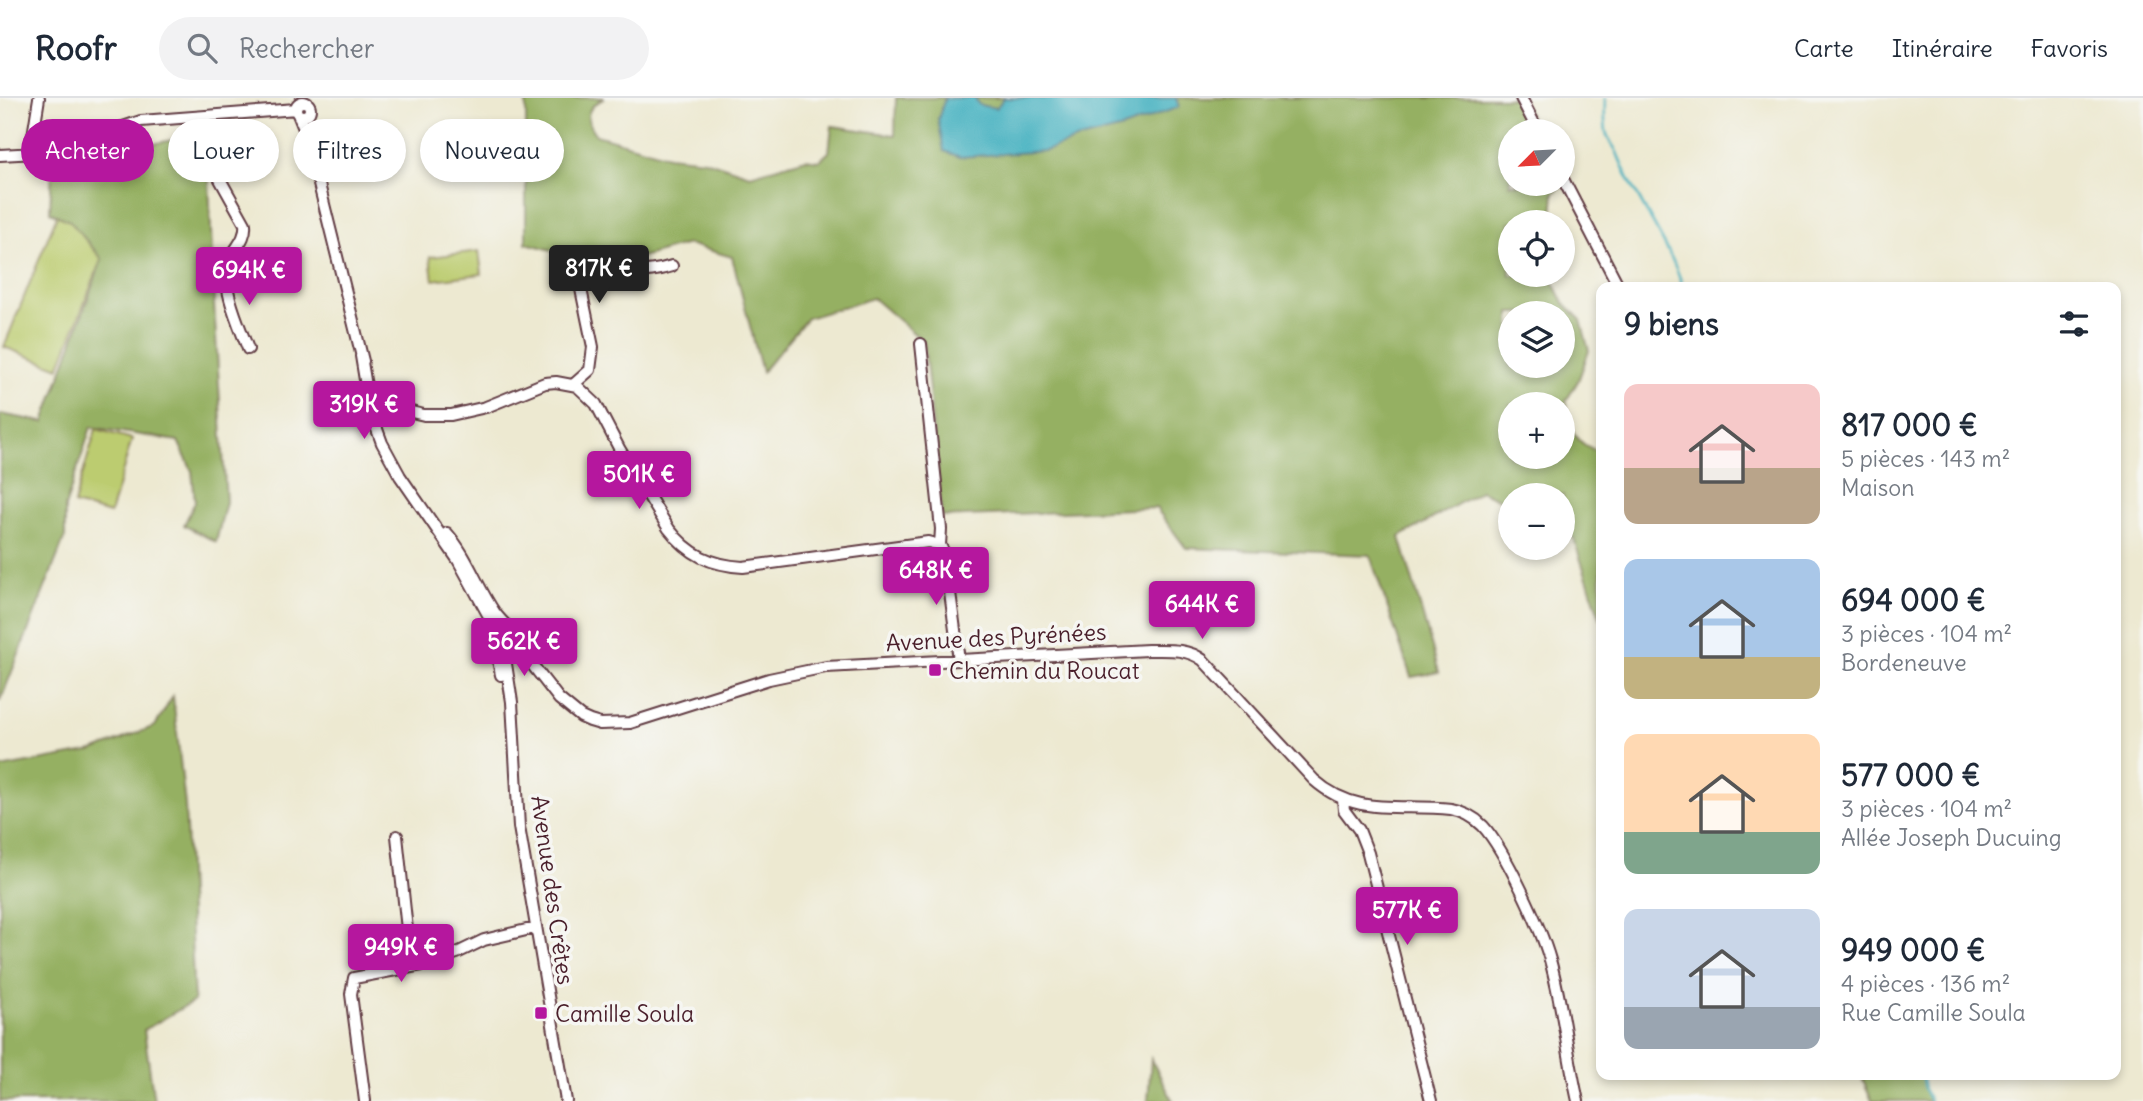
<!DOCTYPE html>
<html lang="fr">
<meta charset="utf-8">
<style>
:root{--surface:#fff;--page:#f2f2f3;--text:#1f2937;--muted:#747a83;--line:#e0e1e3;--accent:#b5179e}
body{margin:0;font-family:Delius,sans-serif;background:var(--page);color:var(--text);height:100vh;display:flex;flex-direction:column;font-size:26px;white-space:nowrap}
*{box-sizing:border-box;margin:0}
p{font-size:23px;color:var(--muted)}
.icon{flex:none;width:38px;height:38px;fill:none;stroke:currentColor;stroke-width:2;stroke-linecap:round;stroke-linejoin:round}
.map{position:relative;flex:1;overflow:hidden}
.drawer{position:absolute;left:1596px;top:184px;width:525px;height:798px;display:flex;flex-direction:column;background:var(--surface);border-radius:14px;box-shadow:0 4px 10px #0003}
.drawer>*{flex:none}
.guide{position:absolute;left:21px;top:21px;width:665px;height:63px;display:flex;gap:14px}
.needle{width:46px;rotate:246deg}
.fabs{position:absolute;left:1498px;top:21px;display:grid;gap:14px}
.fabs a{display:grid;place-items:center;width:77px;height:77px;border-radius:50%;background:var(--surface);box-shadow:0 4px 10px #0003;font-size:35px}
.price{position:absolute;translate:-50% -60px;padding:0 16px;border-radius:7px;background:var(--accent);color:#fff;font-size:23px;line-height:46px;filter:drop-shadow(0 2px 4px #0008)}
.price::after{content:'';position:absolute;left:50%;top:42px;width:21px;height:16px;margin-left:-10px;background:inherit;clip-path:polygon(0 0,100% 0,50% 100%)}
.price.on{background:#222;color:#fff}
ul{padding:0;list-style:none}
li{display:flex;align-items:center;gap:21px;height:175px;padding:0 28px}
li span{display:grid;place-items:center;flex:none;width:196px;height:140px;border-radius:14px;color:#555}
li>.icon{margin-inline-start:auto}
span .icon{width:84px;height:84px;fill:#fffc;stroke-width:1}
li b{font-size:30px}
h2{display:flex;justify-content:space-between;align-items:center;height:84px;padding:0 28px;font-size:30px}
.chip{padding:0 24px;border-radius:32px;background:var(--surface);box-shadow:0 4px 10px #0003;font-size:24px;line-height:63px}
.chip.on{background:var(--accent);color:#fff}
header{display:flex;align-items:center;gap:42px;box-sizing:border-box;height:98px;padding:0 35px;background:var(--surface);border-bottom:2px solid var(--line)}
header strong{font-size:33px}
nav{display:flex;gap:38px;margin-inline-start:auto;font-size:24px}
.search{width:490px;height:63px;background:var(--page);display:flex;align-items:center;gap:18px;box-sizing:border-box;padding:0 24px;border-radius:38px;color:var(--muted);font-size:26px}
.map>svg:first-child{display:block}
.green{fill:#bccc6f;stroke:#83764d;stroke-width:2}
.forest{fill:#95b062;stroke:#706846;stroke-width:2;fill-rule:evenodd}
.water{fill:#43b0c0;stroke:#466876;stroke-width:2}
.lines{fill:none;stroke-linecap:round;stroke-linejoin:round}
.stream{stroke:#43b0c0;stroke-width:2.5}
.minor-casing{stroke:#623d44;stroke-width:14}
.minor{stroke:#fff;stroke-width:10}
.poi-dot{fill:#b5179e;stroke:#f6f6f2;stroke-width:2.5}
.labels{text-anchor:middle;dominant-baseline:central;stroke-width:7;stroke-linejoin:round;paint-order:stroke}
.street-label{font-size:23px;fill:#4a1f2b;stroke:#f6f6f2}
.poi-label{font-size:23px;fill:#4a1f2b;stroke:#f6f6f2;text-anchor:start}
</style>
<header>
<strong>Roofr</strong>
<div class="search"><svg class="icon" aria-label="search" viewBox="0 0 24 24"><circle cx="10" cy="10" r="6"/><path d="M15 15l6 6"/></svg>Rechercher</div>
<nav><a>Carte</a><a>Itinéraire</a><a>Favoris</a></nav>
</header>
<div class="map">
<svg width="2143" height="1003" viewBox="0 0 2143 1003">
<rect width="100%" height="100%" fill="#f6f6f2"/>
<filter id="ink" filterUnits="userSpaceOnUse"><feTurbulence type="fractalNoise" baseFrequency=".0143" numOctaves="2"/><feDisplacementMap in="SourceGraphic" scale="14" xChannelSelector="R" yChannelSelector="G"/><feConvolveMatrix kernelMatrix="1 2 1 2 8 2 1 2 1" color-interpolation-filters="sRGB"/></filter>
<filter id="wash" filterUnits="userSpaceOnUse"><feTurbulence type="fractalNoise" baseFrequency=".00686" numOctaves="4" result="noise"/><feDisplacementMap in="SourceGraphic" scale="28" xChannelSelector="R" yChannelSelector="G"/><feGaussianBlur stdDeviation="1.57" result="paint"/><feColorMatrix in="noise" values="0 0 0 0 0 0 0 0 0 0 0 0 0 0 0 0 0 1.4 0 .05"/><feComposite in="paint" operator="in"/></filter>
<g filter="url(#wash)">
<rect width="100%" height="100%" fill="#ede9d1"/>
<!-- green -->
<path class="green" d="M57,117L70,123L102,160L59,270L4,249Z
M479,153L482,176L433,182L430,159Z
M96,331L132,341L110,416L74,406Z"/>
<!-- forest -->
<path class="forest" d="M526,0H605C586,9 583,20 596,37L668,58L705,62L750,77L806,61L819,63L829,54L832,28L895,37L896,0H1520L1538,33H1510V86H1563L1566,83L1554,95L1552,118L1546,124H1510V177H1550L1564,205L1581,222L1589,253L1578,283L1566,303C1570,331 1572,345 1601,354V522L1573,439L1563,434V397H1510V407L1481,393L1400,439L1439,574L1411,579L1370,457L1186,450L1156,410L942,419L924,244L873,200L807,220L762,274L732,159L688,146L638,160L588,162L526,145ZM1510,215H1563V268H1510ZM1510,306H1563V359H1510Z
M207,35L214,205L226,404L216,444L184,427L195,404L192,373L178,343L91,329L65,409V439L0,604V316L44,324L102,161L70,123L50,114L52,66Z
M173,598L185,707L194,903L144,932L154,1003H0V670L93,653L155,628Z
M1151,961L1173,1003H1148Z
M1861,977H1921L1924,991L1930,1003H1872Z"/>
<!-- water -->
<path class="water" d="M945,0H975L979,7L996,10L1004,0H1176L1179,9L1123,30L1076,42L1045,53L960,59L944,53L938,21Z"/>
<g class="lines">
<!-- stream -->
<path class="stream" d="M1605,0C1605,11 1604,22 1606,33C1607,42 1615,48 1618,57C1636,103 1668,142 1683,189
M1921,976L1924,991L1930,1003"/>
</g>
</g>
<g filter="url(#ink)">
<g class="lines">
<defs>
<path id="minor" d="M1521,0L1538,33
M296 11a7 7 0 1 1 14 0a7 7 0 1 1-14 0Z
M298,16L307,38L363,263
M200,19L199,41L202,49L245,126C247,142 232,152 228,166C221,189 240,229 248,251
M0,57L73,53L117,31L141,23L296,11
M30,57L39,0
M1563,81L1619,189
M921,246L941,431L940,447L945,457L959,562
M361,258L370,312L382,345L400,378L458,462L491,522L523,555L559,601L581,619L590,623L600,626L630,625L769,581L826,569L1148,552C1168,552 1186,550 1203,562L1314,682C1357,720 1400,705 1451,711C1463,713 1475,720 1483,728C1505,752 1541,830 1550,862C1563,908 1567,956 1578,1003
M573,287L590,272L593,249L581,191L583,177C598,167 611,175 627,174C643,174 657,173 672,168
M370,312L391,309L424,317H451L486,309L545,285L556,284L577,288L596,306L620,352L669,431C689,457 711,467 743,469L928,444L940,447
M447,435C468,459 477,489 495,515C506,530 522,539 531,556
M493,538L501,577
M494,544L501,532L511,530L504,553L512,604L519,729L566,1003
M1343,702L1344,712L1359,732L1368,755L1431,1003
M397,738L411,869
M365,1003L351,896L354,880L422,867L457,855L484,842L535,830"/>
</defs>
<!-- minor casing -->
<use href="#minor" class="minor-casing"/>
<!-- minor -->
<use href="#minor" class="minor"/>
</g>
</g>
<!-- markers -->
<g class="poi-dot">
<rect x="928" y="565" width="14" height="14" rx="3.5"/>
<rect x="534" y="908" width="14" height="14" rx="3.5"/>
</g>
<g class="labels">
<!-- street labels -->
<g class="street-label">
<text transform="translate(996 539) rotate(-3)">Avenue des Pyrénées</text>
<text transform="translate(553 792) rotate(82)">Avenue des Crêtes</text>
</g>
<!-- poi labels -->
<g class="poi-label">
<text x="949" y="572">Chemin du Roucat</text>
<text x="555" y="915">Camille Soula</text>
</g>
</g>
</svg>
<div class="fabs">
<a><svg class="needle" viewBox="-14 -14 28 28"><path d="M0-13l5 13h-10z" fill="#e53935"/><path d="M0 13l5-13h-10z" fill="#747a83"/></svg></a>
<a><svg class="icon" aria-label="locate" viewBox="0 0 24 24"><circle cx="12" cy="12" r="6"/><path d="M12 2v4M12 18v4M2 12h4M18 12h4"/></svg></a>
<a><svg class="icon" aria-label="layers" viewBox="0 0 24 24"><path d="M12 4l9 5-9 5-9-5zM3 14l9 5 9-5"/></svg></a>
<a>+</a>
<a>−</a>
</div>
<b class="price on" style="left:599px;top:207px">817K €</b>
<b class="price" style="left:249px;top:209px">694K €</b>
<b class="price" style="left:364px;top:343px">319K €</b>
<b class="price" style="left:639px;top:413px">501K €</b>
<b class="price" style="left:936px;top:509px">648K €</b>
<b class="price" style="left:1202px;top:543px">644K €</b>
<b class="price" style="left:524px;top:580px">562K €</b>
<b class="price" style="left:1407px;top:849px">577K €</b>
<b class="price" style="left:401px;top:886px">949K €</b>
<div class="guide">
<a class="chip on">Acheter</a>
<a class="chip">Louer</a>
<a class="chip">Filtres</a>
<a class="chip">Nouveau</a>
</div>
<section class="drawer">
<h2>9 biens<svg class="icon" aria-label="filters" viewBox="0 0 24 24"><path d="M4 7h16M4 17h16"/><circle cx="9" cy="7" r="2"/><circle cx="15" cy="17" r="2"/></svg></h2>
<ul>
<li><span style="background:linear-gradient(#f6c9c9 60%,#b9a48a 0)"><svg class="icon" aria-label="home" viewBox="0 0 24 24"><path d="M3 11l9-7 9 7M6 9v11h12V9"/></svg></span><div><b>817 000 €</b><p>5 pièces · 143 m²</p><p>Maison</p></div></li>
<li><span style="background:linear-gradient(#a9c7e8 70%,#c2b280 0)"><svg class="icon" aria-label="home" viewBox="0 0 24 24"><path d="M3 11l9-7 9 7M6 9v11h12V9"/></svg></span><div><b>694 000 €</b><p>3 pièces · 104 m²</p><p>Bordeneuve</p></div></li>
<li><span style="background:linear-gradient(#ffd9b3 70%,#7fa58c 0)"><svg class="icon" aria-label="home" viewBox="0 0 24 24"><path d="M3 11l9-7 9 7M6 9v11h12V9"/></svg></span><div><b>577 000 €</b><p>3 pièces · 104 m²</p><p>Allée Joseph Ducuing</p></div></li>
<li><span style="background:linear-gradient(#c9d6e8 70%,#9aa5b1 0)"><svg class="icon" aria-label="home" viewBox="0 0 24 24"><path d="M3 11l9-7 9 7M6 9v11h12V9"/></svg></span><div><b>949 000 €</b><p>4 pièces · 136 m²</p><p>Rue Camille Soula</p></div></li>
</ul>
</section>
</div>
